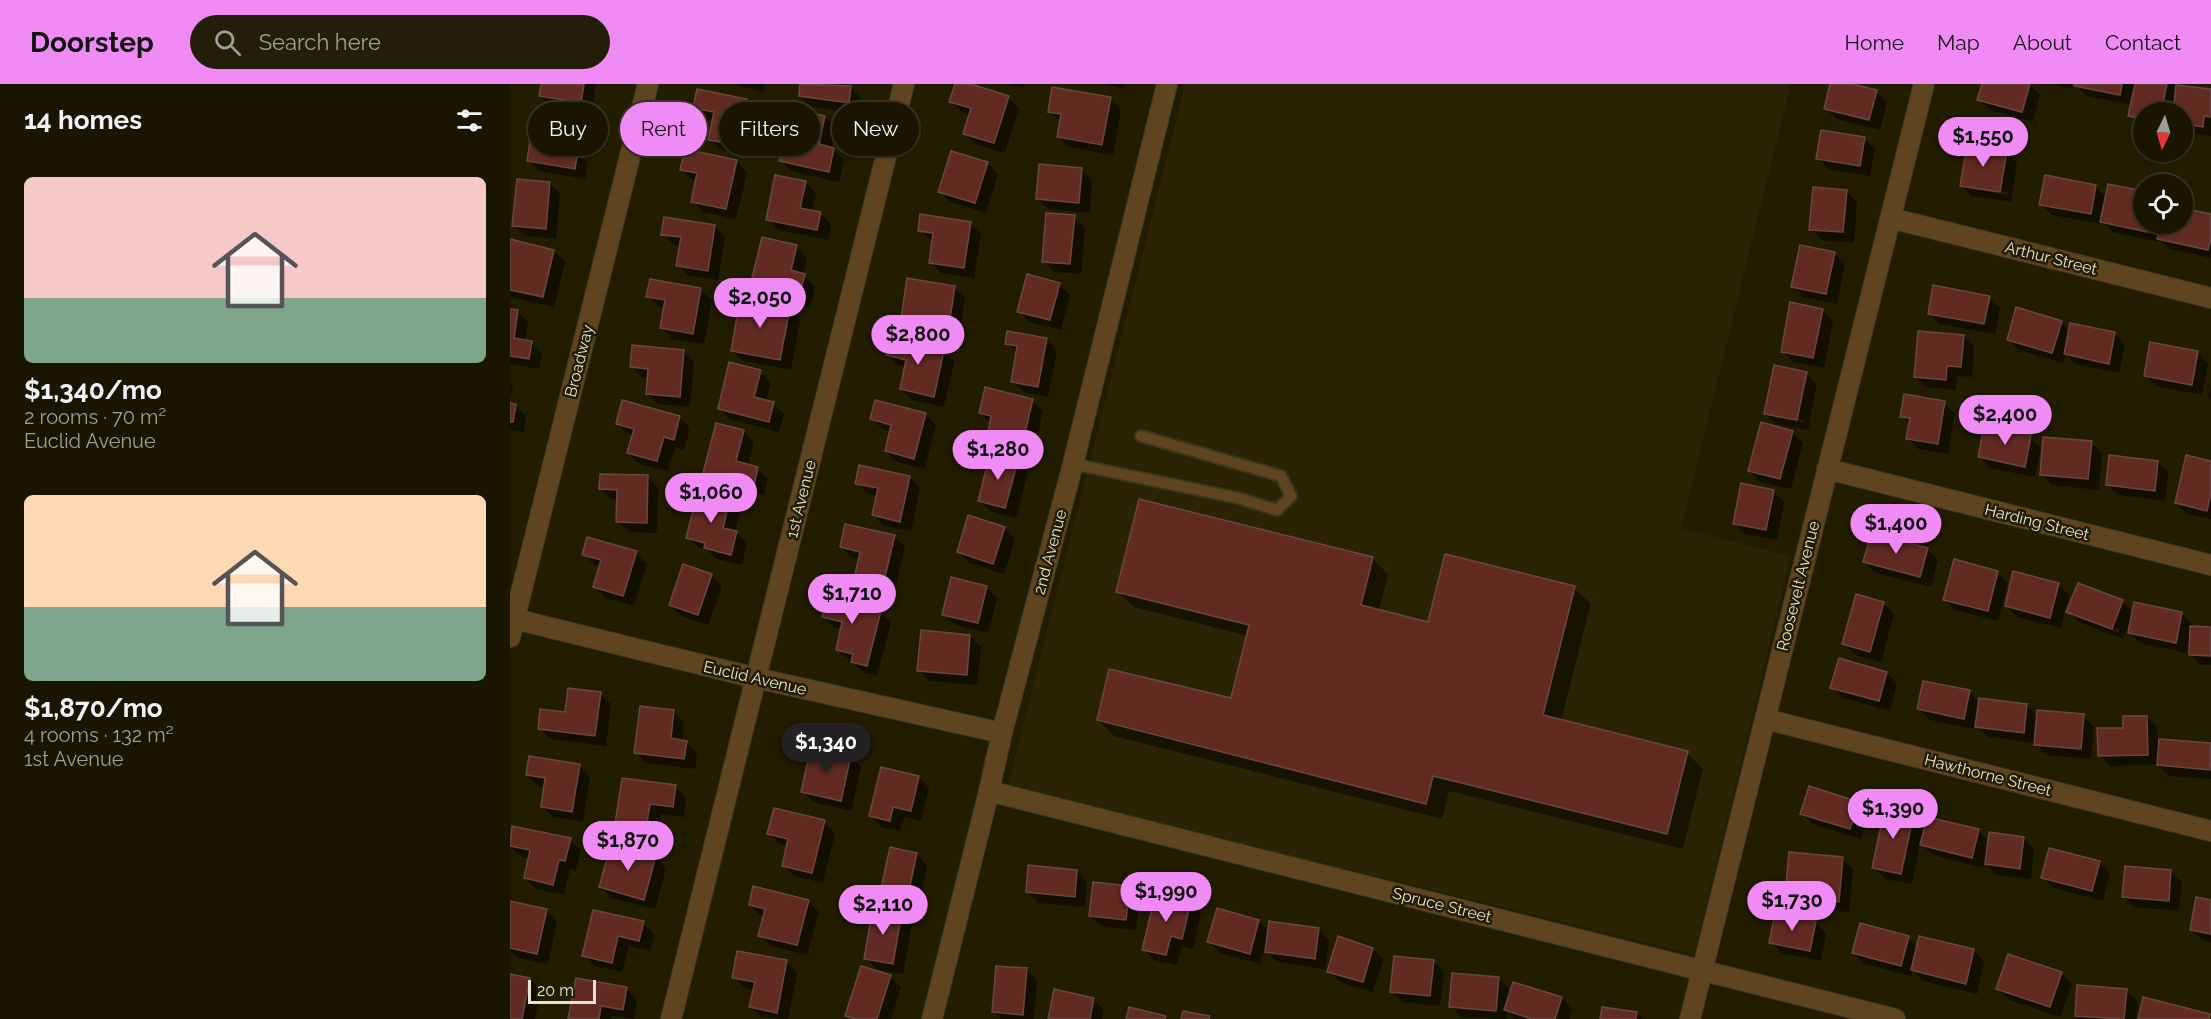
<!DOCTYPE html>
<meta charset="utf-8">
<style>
:root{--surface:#1a1500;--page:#231e0a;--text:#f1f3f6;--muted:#9f9f99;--line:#383422;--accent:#f08bf5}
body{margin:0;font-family:Raleway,sans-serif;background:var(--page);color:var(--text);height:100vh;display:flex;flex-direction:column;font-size:22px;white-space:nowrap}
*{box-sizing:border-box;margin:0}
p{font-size:20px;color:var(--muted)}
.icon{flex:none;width:33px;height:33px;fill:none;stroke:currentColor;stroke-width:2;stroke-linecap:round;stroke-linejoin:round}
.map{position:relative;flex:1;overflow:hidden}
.drawer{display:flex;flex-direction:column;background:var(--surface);width:510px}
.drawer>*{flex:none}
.guide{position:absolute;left:18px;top:18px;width:570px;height:54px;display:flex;gap:12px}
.needle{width:39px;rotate:185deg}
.buttons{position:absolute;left:1623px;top:18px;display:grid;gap:12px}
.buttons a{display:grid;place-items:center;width:60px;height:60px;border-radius:50%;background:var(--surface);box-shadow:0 2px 4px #0004,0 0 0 2px var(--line);font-size:30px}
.scale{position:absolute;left:18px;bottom:15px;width:68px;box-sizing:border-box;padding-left:6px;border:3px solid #e6e3d1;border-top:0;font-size:16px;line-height:21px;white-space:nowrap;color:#e6e3d1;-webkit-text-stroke:4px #221c00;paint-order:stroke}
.price{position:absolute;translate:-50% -51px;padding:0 14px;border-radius:21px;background:var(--accent);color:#111;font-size:20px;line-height:39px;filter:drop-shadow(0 2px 3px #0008)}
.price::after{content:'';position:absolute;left:50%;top:36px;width:18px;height:14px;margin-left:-9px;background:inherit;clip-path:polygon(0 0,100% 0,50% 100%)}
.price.current{background:#222;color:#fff}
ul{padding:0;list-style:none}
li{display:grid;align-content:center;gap:12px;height:318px;padding:0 24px}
li span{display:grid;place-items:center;height:186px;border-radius:9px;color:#555}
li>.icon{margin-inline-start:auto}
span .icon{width:108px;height:108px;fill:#fffc;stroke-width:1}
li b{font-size:26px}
h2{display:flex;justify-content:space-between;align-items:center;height:72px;padding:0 24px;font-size:26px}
.chip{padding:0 21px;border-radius:27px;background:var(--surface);box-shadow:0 2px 4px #0004,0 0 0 2px var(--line);font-size:21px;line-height:54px}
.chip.current{background:var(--accent);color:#111}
header{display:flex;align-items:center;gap:36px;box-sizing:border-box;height:84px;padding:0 30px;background:var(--accent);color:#111}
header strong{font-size:28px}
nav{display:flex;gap:33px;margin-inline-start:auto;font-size:21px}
.search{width:420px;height:54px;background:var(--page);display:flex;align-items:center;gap:15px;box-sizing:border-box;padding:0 21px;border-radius:33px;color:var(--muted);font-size:22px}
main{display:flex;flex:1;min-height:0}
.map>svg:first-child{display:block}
.built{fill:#2a2405}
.shadow{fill:#0007;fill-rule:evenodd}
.building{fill:#622b22;stroke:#694740;stroke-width:1.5}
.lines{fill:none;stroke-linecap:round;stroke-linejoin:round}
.lane-casing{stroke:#3d381d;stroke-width:14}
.street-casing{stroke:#3d381d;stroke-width:22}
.lane{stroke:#5f451f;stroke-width:10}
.street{stroke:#5f451f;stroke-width:20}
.labels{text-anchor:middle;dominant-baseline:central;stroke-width:5;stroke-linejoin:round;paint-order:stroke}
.street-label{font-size:16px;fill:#e6e3d1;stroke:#221c00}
</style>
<header>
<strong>Doorstep</strong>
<div class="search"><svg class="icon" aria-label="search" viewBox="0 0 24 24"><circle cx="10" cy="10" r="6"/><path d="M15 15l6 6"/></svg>Search here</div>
<nav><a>Home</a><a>Map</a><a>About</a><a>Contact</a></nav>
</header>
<main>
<section class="drawer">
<h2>14 homes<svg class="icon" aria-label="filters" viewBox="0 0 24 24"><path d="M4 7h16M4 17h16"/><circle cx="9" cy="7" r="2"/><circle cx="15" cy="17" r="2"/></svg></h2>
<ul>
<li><span style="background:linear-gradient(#f6c9c9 65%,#7fa58c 0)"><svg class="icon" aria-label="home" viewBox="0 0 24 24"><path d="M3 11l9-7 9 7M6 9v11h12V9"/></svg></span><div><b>$1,340/mo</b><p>2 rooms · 70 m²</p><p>Euclid Avenue</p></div></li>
<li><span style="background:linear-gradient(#ffd9b3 60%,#7fa58c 0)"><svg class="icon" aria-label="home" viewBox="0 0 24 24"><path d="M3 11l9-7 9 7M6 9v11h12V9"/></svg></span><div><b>$1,870/mo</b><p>4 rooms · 132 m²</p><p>1st Avenue</p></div></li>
</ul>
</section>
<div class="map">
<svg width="1701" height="935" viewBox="0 0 1701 935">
<rect width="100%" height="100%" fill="#221c00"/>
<!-- built -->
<path class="built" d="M675,0H1281L1171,444L1281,472L1184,870L498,702Z"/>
<!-- shadow -->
<path class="shadow" d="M33,0H86L81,29L42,23L31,12Z
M222,0H255L253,8Z
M292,0H334V2L340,3L351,14L349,29L301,23L290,12Z
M446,0H455L498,13L509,24L495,69L465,60L455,49L460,31L452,28L441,18Z
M496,0H515L514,4Z
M593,0H615L613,5Z
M1322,0H1337L1366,7L1377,18L1370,46L1326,35L1316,24Z
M1473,0H1519L1530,11L1523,38L1480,26L1469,16Z
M1541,0H1562L1561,5Z
M1565,0H1669V2L1701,7V52L1674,48L1672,28H1634V42H1631L1620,31L1622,21L1576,12Z
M600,14L611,25L603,71L559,63L548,53L551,39L539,28Z
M236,16L247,27L238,71L211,66L200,55L204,36L195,35L184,24Z
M57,33L68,44L64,67L78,78L75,95L29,87L19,76Z
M315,33L325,44L321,64L334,76L329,98L281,87L270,76Z
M1354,54L1365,65L1360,92L1318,85L1308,74Z
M1497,68L1507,79L1501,118L1462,112L1452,101ZM1462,102L1498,108L1497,111L1462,105Z
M226,77L237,88L226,135L193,128L183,117L187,97L182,96L171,85Z
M477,79L488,90L476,129L441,118L430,107Z
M572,86L582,96L580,129L538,125L527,114Z
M295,98L306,109L302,128L310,130L321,140L318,156L268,146L258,135Z
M40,99L50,110L46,155L15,152L4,142Z
M1585,102L1597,114L1634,140H1672L1701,131V174L1660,165L1649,155L1648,158L1603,148L1592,137L1591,140L1542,131L1531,120Z
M1336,107L1347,118L1344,159L1312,156L1301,145Z
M564,133L575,143L571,190L544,188L534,177Z
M460,139L471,150L464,194L431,189L420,178L423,158L410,146Z
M204,142L215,153L208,196L179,192L168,181L171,162L164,161L153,150Z
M0,157L44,167L55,178L44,223L0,213Z
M286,163L297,174L293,191L305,202L300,223L253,212L242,201Z
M1324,170L1335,180L1327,220L1293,213L1283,202Z
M549,201L560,211L551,246L520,238L509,227Z
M444,203L455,214L448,258L403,251L392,240Z
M191,206L202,216L194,260L162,255L152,244L155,224L149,223L138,212Z
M1479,213L1490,224L1485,250L1430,240L1419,229Z
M279,225L290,236L281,286L233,277L222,266Z
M0,226L7,228L18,238L15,258L21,259L32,270L29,285L0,280Z
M1312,226L1323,237L1314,284L1283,278L1273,267Z
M1551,238L1560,247L1605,250L1615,261L1609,289L1566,280L1556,270L1553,279L1509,266L1498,255Z
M1454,252L1464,263L1462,293L1447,292L1446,306L1416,303L1406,293Z
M536,255L547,266L538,313L513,308L502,297L507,270L497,259Z
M173,267L184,278L180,323L148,320L137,310L138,294H132L122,283Z
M434,267L444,278L434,323L402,316L391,305L396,283L388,282L378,271Z
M1688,269L1698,280L1692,311L1646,302L1635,291Z
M250,288L261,298L256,317L263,319L274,330L269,348L220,335L209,324Z
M1296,289L1307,300L1298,346L1267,340L1256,330ZM1266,331L1295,336L1294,339L1266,334Z
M0,298L3,301L0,315Z
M1701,302V316L1698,313Z
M522,317L533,327L524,367L490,359L479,348L481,340L470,329Z
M1434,319L1445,330L1438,370L1408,365L1398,354L1400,341L1391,332Z
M0,321L6,322L16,333L14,348L0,346Z
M415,330L426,341L415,385L387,378L376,367L381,348L373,345L362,335Z
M169,333L180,344L174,366L165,363L158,387L129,380L118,369L123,351L118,350L107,339Z
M233,347L244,358L238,382L247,384L258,395L254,411L206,399L195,388Z
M1282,348L1293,359L1281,405L1250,398L1240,387Z
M1520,353L1531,364L1525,393L1480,384L1470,373Z
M1581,359L1592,369L1589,406L1542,401L1532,391Z
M507,378L518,389L506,434L480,427L469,416Z
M1648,378L1658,389L1655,417L1608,411L1598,401Z
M1701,378V435L1677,430L1666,419Z
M138,393L148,404L147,449L119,448L108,437L109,416L101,415L91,405Z
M400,393L410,404L401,447L374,442L364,431L368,412L358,410L347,399Z
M1263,407L1274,418L1267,456L1235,450L1225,440Z
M219,417L230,428L225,448L237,459L232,481L206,475L198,466L189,464L178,453Z
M494,444L505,455L494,490L459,479L449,468Z
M384,452L395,463L384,511L357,505L346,494L350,476L342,474L331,463Z
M1417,465L1428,476L1421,503L1366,489L1355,478Z
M126,469L137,480L124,522L95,514L85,503L91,483L84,481L74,470Z
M862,474L878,490L869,527L919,540L1064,504L1081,520L1051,637L1177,669L1193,685L1173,765L939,707L932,735L604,652L588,636L722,616L738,552L624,523L607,507Z
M1487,488L1498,499L1488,537L1445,526L1434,515Z
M201,491L212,502L198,541L171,532L161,521Z
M1548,500L1559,511L1551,544L1507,533L1496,522Z
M476,503L487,514L478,549L445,541L434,530Z
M344,511L354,522V524L370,528L381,539L367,592L354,589L327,565L332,545L324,544L314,533Z
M1612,517L1624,528L1672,530L1682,540V543L1701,544V581H1691L1680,570L1681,555H1679L1676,569L1630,559L1620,548L1622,535H1621L1613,555L1569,538L1558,527ZM1569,531L1610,546L1609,549L1569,534Z
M1373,519L1384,530L1371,578L1345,571L1334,560Z
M460,552L471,563L467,601L419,597L409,586Z
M1330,576L1377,589L1387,600L1380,627L1333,614L1322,603Z
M1459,608L1470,619L1517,621L1528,633L1573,632L1584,643L1581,675L1536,671L1526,659L1478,653L1465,640V645L1420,636L1409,625Z
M90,610L101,620L96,662L41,655L30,645Z
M164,628L174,639L172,657L176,658L187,669L185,685L136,679L126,668Z
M1637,633L1647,644L1648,656L1701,661V695L1659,692L1648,681L1600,682L1590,672L1615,645Z
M341,672L351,683L341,727L304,718L293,707Z
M69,682L80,693L73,738L43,733L32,722L35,703L29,702L18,691Z
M409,693L419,704L411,737L394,733L390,747L371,743L361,732Z
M166,703L176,714L174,733L150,730L147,755L117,750L107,739Z
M1349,719L1359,730L1351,755L1302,740L1292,729Z
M1403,730L1416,744L1468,746L1479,757L1514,754L1524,765L1521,795L1487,791L1474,778L1473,784L1423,771L1410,759L1402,800L1375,795L1364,784Z
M314,738L325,749L313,799L284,792L273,781L278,762L270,760L259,749Z
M3,743L60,756L71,766L66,787L60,785L54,811L26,805L15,794L19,774L10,772L0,762Z
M407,771L417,782L406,830L381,824L370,813Z
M145,774L156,784L145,825L101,814L91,803Z
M1332,775L1343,785L1339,828L1287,823L1277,812Z
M1589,778L1600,789L1593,817L1544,804L1533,793Z
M566,787L577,798L575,823L528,819L517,808Z
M1661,788L1672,798L1669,827L1624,823L1614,813Z
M619,804L630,815L626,846L591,842L580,832Z
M298,817L309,828L297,871L261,862L250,851L255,833L251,832L240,821Z
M1701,818V858L1692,856L1681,845Z
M0,819L37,827L47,837L38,880L8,874L0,866Z
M680,819L691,830L683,865L672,862L667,881L644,876L634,865Z
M84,828L133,839L144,850L140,867L119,862L112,888L84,882L74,871Z
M392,830L402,840L393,890L366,885L356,874Z
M749,837L759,848L808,845L819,856L815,885L767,878L755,865L750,880L710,869L699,858Z
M1305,838L1316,849L1311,877L1271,869L1261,858Z
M1398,854L1408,864L1464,867L1474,877L1467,910L1413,897L1403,886L1401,892L1354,880L1344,869Z
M863,865L873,876L863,908L830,898L819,887Z
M923,877L934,888L930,922L892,918L882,907Z
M276,878L287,889L278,935L252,933L241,923L244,906L235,904L224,893Z
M516,886L527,896L524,935H491L484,928Z
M1551,889L1562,900L1550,933L1499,916L1488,905Z
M0,891L20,896L31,906L25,935H0Z
M380,893L391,903L381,935H340L336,931Z
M988,894L999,905L998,914H1051L1062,925L1059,935H1005L997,927V935L951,933L941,922Z
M116,905L127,916L124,935L102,932L101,935H60Z
M1616,907L1627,917L1626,935H1569L1566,932Z
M583,915L594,926L592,935H539Z
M1127,929L1132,935H1092Z"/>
<!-- building -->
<path class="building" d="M31,0H74L71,19L29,12Z
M290,0L341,2L339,19L289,12Z
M445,0H461L499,12L484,59L453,50L461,24L439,18Z
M1320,0H1343L1367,6L1359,36L1314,25Z
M1472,0H1520L1512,28L1467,16Z
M1564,0H1612L1610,11L1564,2Z
M1625,0H1657L1651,28H1634V35L1618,32Z
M1666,1L1701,5V33L1694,32L1693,43L1672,40V28H1663Z
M542,3L601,13L592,61L547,53L551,30L538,28Z
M187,5L237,15L228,61L198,56L204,28L183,24Z
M281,24L315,32L309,60L324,64L319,88L269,77Z
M25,26L58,32L53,63L68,66L65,85L17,77Z
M1311,46L1355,53L1350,82L1306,75Z
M1457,60L1497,67L1490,108L1450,102Z
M175,65L227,76L216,125L181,118L187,89L170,86Z
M441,67L478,78L465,119L428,108Z
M529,80L572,84L569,119L526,115Z
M265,91L296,97L290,124L311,128L307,146L256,136Z
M1535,91L1586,101L1581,130L1529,121Z
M7,95L40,98L36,145L2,142Z
M1598,100L1634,107V140H1639L1638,148L1590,138Z
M1303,103L1337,106L1333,148L1299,146Z
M1672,124L1701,130V154L1698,166L1647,155L1651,140H1672Z
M536,129L565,131L560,180L532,178Z
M410,130L461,138L454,184L419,179L423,149L408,147Z
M154,133L205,141L198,187L166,182L171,153L151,151Z
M252,153L287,161L281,186L295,190L289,213L240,202Z
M0,155L44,166L33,213L0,206Z
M1290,161L1325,168L1316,210L1281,203Z
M517,190L550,199L540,236L507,228Z
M397,194L445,202L438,248L390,241Z
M140,195L191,204L183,250L150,244L155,216L136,213Z
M1423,201L1480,212L1474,240L1418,230Z
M230,215L280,224L270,276L221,267Z
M1280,218L1313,225L1303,274L1271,268Z
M1506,223L1552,237L1542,269L1497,256Z
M0,225L8,226L4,254L22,257L19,275L0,272Z
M1560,239L1605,248L1599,280L1554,270Z
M497,247L537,254L528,303L501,298L507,262L495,260Z
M1408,247L1454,251L1451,283L1437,282L1436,296L1404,293Z
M380,254L434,266L424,313L390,305L396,276L376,271Z
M1640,258L1688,267L1682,301L1634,292Z
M122,261L174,266L170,313L136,310L138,285L120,283Z
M219,278L251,286L244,313L264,318L259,338L208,325Z
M1264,281L1297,288L1287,336L1254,330Z
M475,303L523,315L513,357L478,349L481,332L469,329Z
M1394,310L1435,317L1428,360L1396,355L1400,334L1390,333Z
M112,316L170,332L164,356L154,353L147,377L117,369L124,345L106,340Z
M365,316L416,329L404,375L375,367L381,341L360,335Z
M0,319L6,320L3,338H0Z
M1251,338L1283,347L1270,395L1238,387Z
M206,339L234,346L226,377L248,383L244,401L193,389Z
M1474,342L1521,351L1515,383L1468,373Z
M1533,353L1582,357L1578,395L1530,391Z
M480,370L508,377L495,424L468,417Z
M1599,371L1648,377L1645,407L1596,401Z
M1676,371L1701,377V408L1697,427L1665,419Z
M349,381L400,392L390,438L362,431L368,404L345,400Z
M90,390L138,391L137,439L106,438L107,406L89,405Z
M1231,399L1264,406L1256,446L1223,440Z
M188,407L220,415L213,444L227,447L221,471L194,464L195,459L176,454Z
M629,415L863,473L851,521L918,538L935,470L1065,502L1033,631L1178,667L1157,750L923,692L916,720L587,636L599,585L721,614L739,541L606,508Z
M458,431L495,443L483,480L447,468Z
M335,440L385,451L373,501L344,495L350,468L330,463Z
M1361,449L1418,464L1410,493L1353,478Z
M77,453L127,467L113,512L83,503L91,476L72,471Z
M1444,475L1488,487L1478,527L1433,516Z
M173,480L202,490L188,531L159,521Z
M1503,487L1549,499L1540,534L1495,522Z
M441,493L477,502L468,539L432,531Z
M1568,499L1613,516L1602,545L1556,528Z
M319,504L344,510L342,520L371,527L357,582L341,578L343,570L326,566L332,538L312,533Z
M1346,510L1374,518L1360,568L1332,560Z
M1624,518L1672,528L1666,559L1618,549Z
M1680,542L1701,543V572L1679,571Z
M411,546L460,551L457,591L407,587Z
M1329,574L1377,588L1369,617L1320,604Z
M1413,597L1460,606L1454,635L1407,625Z
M58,604L91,608L85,652L28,645L30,625L55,628Z
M1469,614L1517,620L1514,649L1465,643Z
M130,622L164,626L161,654L177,657L174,675L124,669Z
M1527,626L1574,630L1571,665L1524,661Z
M1613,632H1637L1638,671L1588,672L1587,644H1613Z
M1649,655L1701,659L1700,686L1647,681Z
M301,662L341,671L331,717L291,708Z
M19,672L70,680L62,728L31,723L35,694L16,691Z
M371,683L409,692L401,727L383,723L380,737L359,732Z
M112,694L166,701L163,723L140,720L136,745L105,740Z
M1299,702L1349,718L1340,745L1290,730Z
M1375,723L1404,729L1391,790L1362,784Z
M264,724L315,736L302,789L272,782L278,755L257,750Z
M1417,733L1469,745L1462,774L1410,761Z
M2,742L61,754L55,777L49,776L43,801L14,794L20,766L0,762Z
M1479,748L1514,753L1510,785L1475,780Z
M101,760L146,772L134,816L89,803Z
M380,763L407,769L396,820L369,814Z
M1539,764L1590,777L1582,807L1531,794Z
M1279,768L1333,773L1329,818L1275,813Z
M518,781L567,786L565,813L516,808Z
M1615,782L1661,786L1659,817L1612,813Z
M583,798L620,802L616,836L579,832Z
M243,802L299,816L287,861L248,852L255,825L239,821Z
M646,808L681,818L672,855L661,852L656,871L632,866Z
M1686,813L1701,816V850L1680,846Z
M0,817L37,825L27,870L0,864Z
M363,823L392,828L383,880L354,875Z
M707,824L749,836L740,870L697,858Z
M83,826L134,837L129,857L108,852L102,879L72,872Z
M1265,829L1306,837L1300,867L1259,859Z
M759,837L809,844L805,875L755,868Z
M1350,839L1399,852L1391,882L1342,869Z
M828,852L863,864L853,898L817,888Z
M1409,852L1464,865L1456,900L1401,886Z
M227,867L277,876L267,929L239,923L245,898L222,894Z
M1498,870L1552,888L1540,923L1486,905Z
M884,872L924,876L920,912L880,908Z
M351,882L381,891L367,935H345L335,932Z
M486,882L517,884L513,931L482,928Z
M942,889L989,893L986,927L939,923Z
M0,890L20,894L12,935H0Z
M66,894L117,903L113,926L91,922L89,935H58Z
M1003,898L1052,913L1045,935H1022L994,926Z
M1567,901L1617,905L1614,935L1565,932Z
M544,905L584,914L580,935H538Z
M1633,913L1700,930L1699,935H1628Z
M619,923L656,932L655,935H616Z
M1092,923L1127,928L1126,935H1090Z
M673,927L700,932L699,935H671Z"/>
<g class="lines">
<defs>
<path id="lane" d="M563,380L728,414L767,426L781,412L771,392L631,352"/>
<path id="street" d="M1380,134L1701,214
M1317,385L1701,481
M0,534L246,594L492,649
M0,553L138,0
M1255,635L1701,747
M479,707L1385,935
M161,935L394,0
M422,935L479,707L492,649L563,380L657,0
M1180,935L1414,0"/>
</defs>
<!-- lane casing -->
<use href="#lane" class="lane-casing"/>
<!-- street casing -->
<use href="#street" class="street-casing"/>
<!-- lane -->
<use href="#lane" class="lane"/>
<!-- street -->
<use href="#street" class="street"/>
</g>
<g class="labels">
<!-- street labels -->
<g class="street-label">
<text transform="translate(1541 174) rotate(14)">Arthur Street</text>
<text transform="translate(69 277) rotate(-76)">Broadway</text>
<text transform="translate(291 415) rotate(-76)">1st Avenue</text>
<text transform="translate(1527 438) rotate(14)">Harding Street</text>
<text transform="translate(540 468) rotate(-75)">2nd Avenue</text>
<text transform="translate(1288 502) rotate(-76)">Roosevelt Avenue</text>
<text transform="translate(245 594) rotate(13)">Euclid Avenue</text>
<text transform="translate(1478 691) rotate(14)">Hawthorne Street</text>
<text transform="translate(932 821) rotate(14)">Spruce Street</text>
</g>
</g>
</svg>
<div class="buttons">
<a><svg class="needle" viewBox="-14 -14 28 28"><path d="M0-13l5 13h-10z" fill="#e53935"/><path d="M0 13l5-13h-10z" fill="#9f9f99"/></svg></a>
<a><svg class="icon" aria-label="locate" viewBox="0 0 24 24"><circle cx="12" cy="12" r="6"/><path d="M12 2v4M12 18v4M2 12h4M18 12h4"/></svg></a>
</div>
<div class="scale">20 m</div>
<b class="price" style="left:1473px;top:84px">$1,550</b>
<b class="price" style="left:250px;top:245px">$2,050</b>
<b class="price" style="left:408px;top:282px">$2,800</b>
<b class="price" style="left:1495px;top:362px">$2,400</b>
<b class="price" style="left:488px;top:397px">$1,280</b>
<b class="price" style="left:201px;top:440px">$1,060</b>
<b class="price" style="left:1386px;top:471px">$1,400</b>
<b class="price" style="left:342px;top:541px">$1,710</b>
<b class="price current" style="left:316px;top:690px">$1,340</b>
<b class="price" style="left:1383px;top:756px">$1,390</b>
<b class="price" style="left:118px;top:788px">$1,870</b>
<b class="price" style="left:656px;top:839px">$1,990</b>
<b class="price" style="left:1282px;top:848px">$1,730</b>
<b class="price" style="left:373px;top:852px">$2,110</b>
<div class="guide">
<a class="chip">Buy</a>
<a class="chip current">Rent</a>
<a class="chip">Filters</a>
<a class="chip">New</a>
</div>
</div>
</main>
